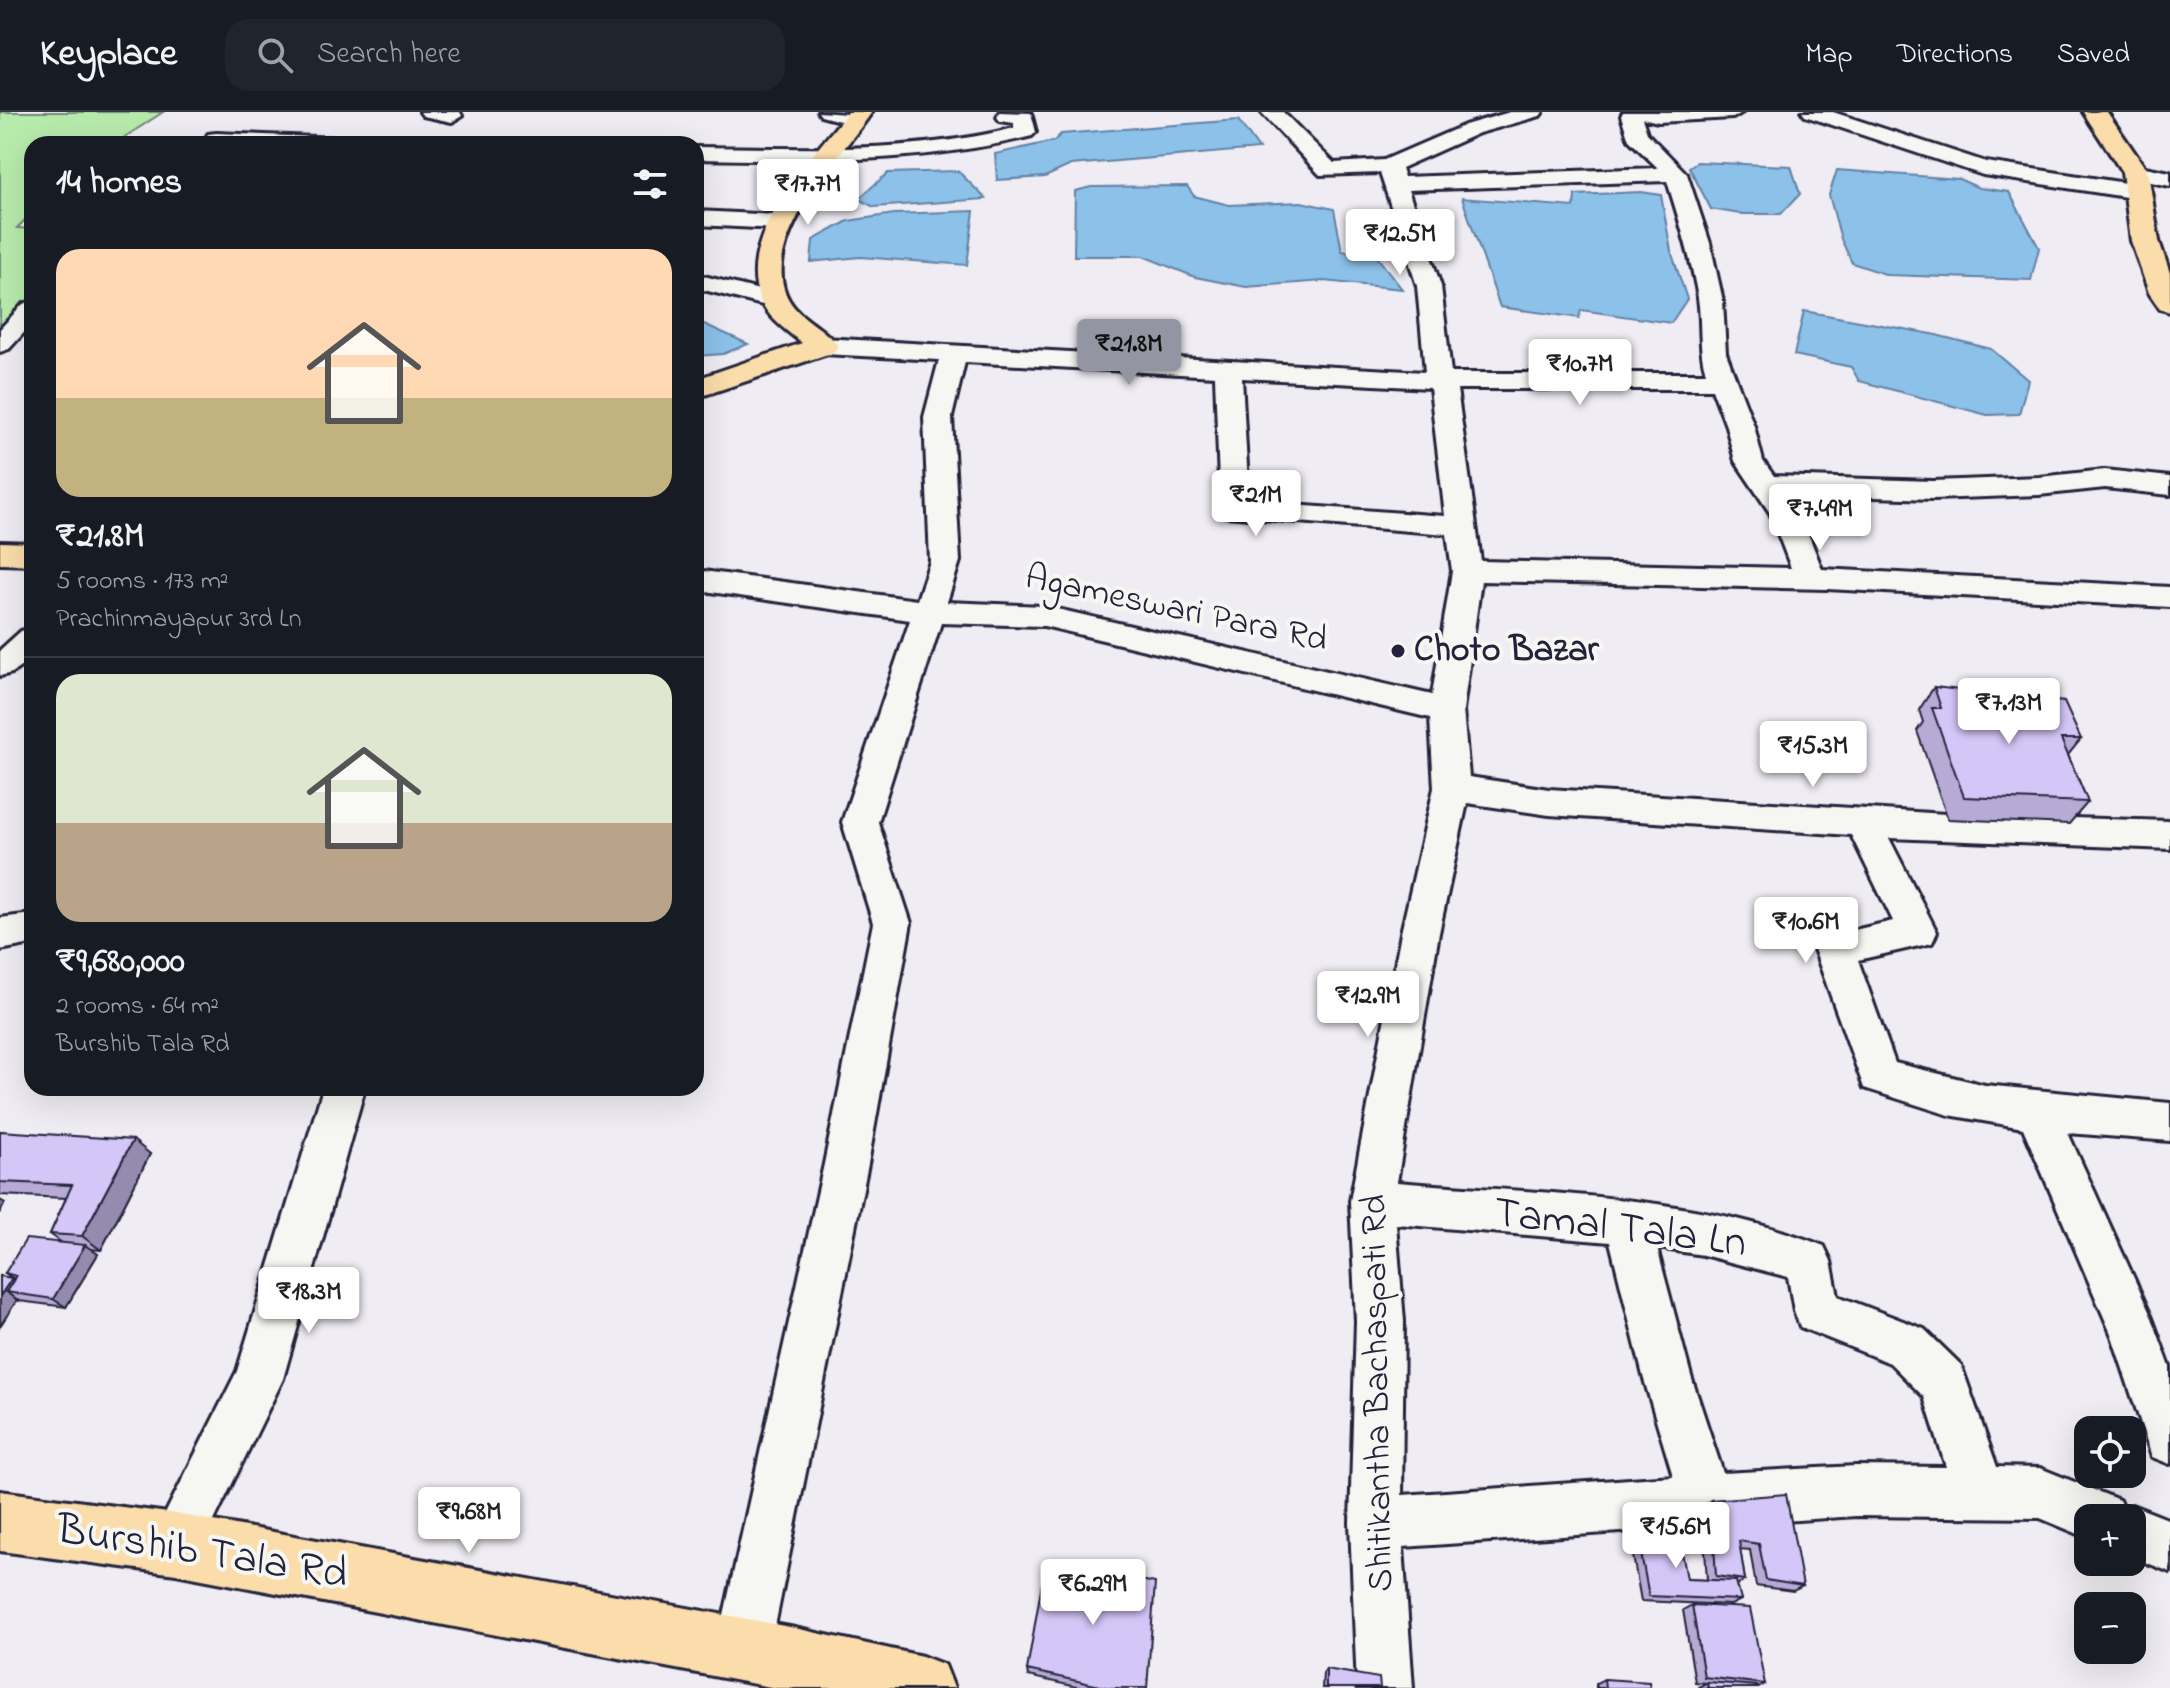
<!DOCTYPE html>
<meta charset="utf-8">
<style>
:root{--surface:#171b24;--page:#20242c;--text:#f1f3f6;--muted:#9ea1a6;--line:#363941;--accent:#9495a2}
body{margin:0;font-family:"Indie Flower",sans-serif;background:var(--page);color:var(--text);height:100vh;display:flex;flex-direction:column;font-size:30px;white-space:nowrap}
*{box-sizing:border-box;margin:0}
p{font-size:26px;color:var(--muted)}
.icon{flex:none;width:44px;height:44px;fill:none;stroke:currentColor;stroke-width:2;stroke-linecap:round;stroke-linejoin:round}
.map{position:relative;flex:1;overflow:hidden}
.details{position:absolute;left:24px;top:24px;width:680px;height:960px;display:flex;flex-direction:column;background:var(--surface);border-radius:24px;box-shadow:0 8px 32px #0002}
.details>*{flex:none}
.buttons{position:absolute;left:2074px;top:1304px;display:grid;gap:16px}
.buttons a{display:grid;place-items:center;width:72px;height:72px;border-radius:16px;background:var(--surface);box-shadow:0 8px 32px #0002;font-size:40px}
.price{position:absolute;translate:-50% -68px;padding:0 18px;border-radius:8px;background:#fff;color:#222;font-size:26px;line-height:52px;filter:drop-shadow(0 2px 4px #0008)}
.price::after{content:'';position:absolute;left:50%;top:48px;width:24px;height:18px;margin-left:-12px;background:inherit;clip-path:polygon(0 0,100% 0,50% 100%)}
.price.selected{background:var(--accent);color:#111}
ul{padding:0;list-style:none}
li{display:grid;align-content:center;gap:16px;height:424px;padding:0 32px}
li+li{border-top:2px solid var(--line)}
li span{display:grid;place-items:center;height:248px;border-radius:24px;color:#555}
li>.icon{margin-inline-start:auto}
span .icon{width:144px;height:144px;fill:#fffc;stroke-width:1}
li b{font-size:34px}
h2{display:flex;justify-content:space-between;align-items:center;height:96px;padding:0 32px;font-size:34px}
header{display:flex;align-items:center;gap:48px;box-sizing:border-box;height:112px;padding:0 40px;background:var(--surface);border-bottom:2px solid var(--line)}
header strong{font-size:38px}
nav{display:flex;gap:44px;margin-inline-start:auto;font-size:28px}
.search{width:560px;height:72px;background:var(--page);display:flex;align-items:center;gap:20px;box-sizing:border-box;padding:0 28px;border-radius:24px;color:var(--muted);font-size:30px}
.map>svg:first-child{display:block}
.green{fill:#b7ebac;stroke:#6c8674;stroke-width:2}
.water{fill:#8cc1ea;stroke:#6281a4;stroke-width:2}
.lines{fill:none;stroke-linecap:round;stroke-linejoin:round}
.minor-casing{stroke:#22223b;stroke-width:6}
.major-casing{stroke:#22223b;stroke-width:6}
.minor{fill:#f6f6f2;fill-rule:evenodd}
.major{fill:#fbddab;fill-rule:evenodd}
.wall{fill:#b7aad5;stroke:#22223b;stroke-width:2}
.shaded-wall{fill:#958bae;stroke:#22223b;stroke-width:2}
.building{fill:#d5c6f8;stroke:#22223b;stroke-width:2}
.poi-dot{fill:#22223b;stroke:#f6f6f2;stroke-width:3}
.labels{text-anchor:middle;dominant-baseline:central;stroke-width:8;stroke-linejoin:round;paint-order:stroke}
.street-label{font-size:36px;fill:#22223b;stroke:#f6f6f2}
.poi-label{font-size:36px;font-weight:bold;fill:#22223b;stroke:#f6f6f2;text-anchor:start}
.near-street-label{font-size:44px;fill:#22223b;stroke:#f6f6f2}
</style>
<header>
<strong>Keyplace</strong>
<div class="search"><svg class="icon" aria-label="search" viewBox="0 0 24 24"><circle cx="10" cy="10" r="6"/><path d="M15 15l6 6"/></svg>Search here</div>
<nav><a>Map</a><a>Directions</a><a>Saved</a></nav>
</header>
<div class="map">
<svg width="2170" height="1576" viewBox="0 0 2170 1576">
<rect width="100%" height="100%" fill="#efecf3"/>
<filter id="ink" filterUnits="userSpaceOnUse"><feTurbulence type="fractalNoise" baseFrequency=".0125" numOctaves="2"/><feDisplacementMap in="SourceGraphic" scale="16" xChannelSelector="R" yChannelSelector="G"/><feConvolveMatrix kernelMatrix="1 2 1 2 8 2 1 2 1" color-interpolation-filters="sRGB"/></filter>
<g filter="url(#ink)">
<!-- green -->
<path class="green" d="M0,0H163L114,32H32V101L17,116L32,117V184L0,218Z"/>
<!-- water -->
<path class="water" d="M1238,8L1259,37L1071,53L1045,65L997,68L995,42L1054,29L1061,22Z
M1697,50L1791,54L1800,82L1781,102H1740L1711,97L1689,55Z
M1837,58L1959,67L1979,76L2009,80L2039,136L2031,168L1888,163L1852,151L1841,127L1829,83Z
M958,59L986,87L874,95L858,87L888,61Z
M1187,74L1194,84L1229,93L1301,90L1334,97L1342,139L1377,145L1402,177L1324,169L1246,175L1195,165L1143,144H1074L1075,79L1091,75Z
M1641,80L1661,83L1671,139L1687,187L1671,211L1581,198L1579,206L1500,195L1462,86L1574,95L1575,83Z
M974,99L967,153L860,145L811,150L813,128L848,109L894,102Z
M1804,199L1932,222L1991,237L2028,268L2019,302L1987,303L1859,269L1851,255L1794,243Z
M704,212L748,232L723,242L696,244V215Z"/>
<g class="lines">
<defs>
<path id="minor" d="M420,0H460L462,4L452,10L423,4Z
M818,0L862,3L865,7L855,13L821,4Z
M999,0L1031,1L1036,20L1032,24C921,52 810,49 696,47V35C803,36 910,42 1014,16V11L1000,9L997,5Z
M1261,0H1283L1334,51L1384,48L1465,13L1510,0H1543L1540,4L1479,21L1401,56L1404,65L1658,56L1629,28L1621,4L1623,0H1743L1733,6L1658,10L1642,6L1647,21L1687,62L1710,131L1723,189L1726,241L1754,314L1763,349L1774,364L1933,369L2039,365L2105,358L2170,365V383L2105,376L2039,383L1933,387L1786,382L1800,401L1822,457L2170,475V495L1827,477L1481,469L1463,598L1469,665L1549,677L1946,702L2170,709V737L1889,726L1937,820L1932,831L1858,848L1895,951L1985,973L2170,991V1029L2068,1021L2152,1206L2170,1255V1352L2152,1345L2112,1224L2023,1016L1949,1003L1864,976L1814,837L1820,826L1893,809L1851,723L1549,703L1467,691L1439,821L1397,1070C1539,1082 1691,1081 1824,1134L1831,1149L1838,1184L1924,1217L1961,1253L1997,1355L2040,1356L2119,1388L2123,1397L2132,1393L2170,1408V1460L2132,1445V1406H2088V1426L2040,1406L1856,1404L1403,1435L1413,1576H1357L1350,1411L1356,1209L1350,1089L1401,821L1434,676L1430,606L1044,514L941,511L878,710L911,811L868,1052L770,1539L762,1558L743,1566L724,1558L716,1539L824,1052L873,811L842,710L910,508L696,478V458L917,488L930,449L924,305L939,248L823,242L814,239L810,234L814,229L823,226L1425,260L1417,174L1380,61L1320,63ZM1667,69C1679,107 1691,146 1698,186C1702,211 1698,236 1706,261H1451L1441,174L1408,78ZM965,250L1215,264L1220,398L1225,404L1447,422L1452,459L1432,583L1044,494L947,490L960,449L952,305ZM1242,266L1430,276L1445,404L1249,390ZM1457,277H1712L1726,314L1735,349L1770,401L1791,456L1481,449ZM1396,1112L1610,1130L1643,1264L1673,1364L1402,1383L1404,1209ZM1657,1136L1703,1143L1788,1165L1794,1199L1800,1215L1890,1251L1924,1285L1946,1355L1856,1354L1723,1361L1691,1264Z
M1802,0H1833L1986,50L2139,73L2150,80L2139,87L1983,63L1805,4Z
M216,21L341,26L352,32H208L205,27L208,22Z
M2135,53L2170,60V74L2127,65L2124,60L2127,55Z
M696,99L780,103L788,105L792,110L788,115L780,117L696,113Z
M696,162L783,184L786,189L783,194L774,196L696,176Z
M32,189V212L9,237L0,240V217L23,192Z
M32,516V547L12,561L0,564V538L21,519Z
M32,802V832L0,838V806Z
M323,976H365L283,1267L194,1450L176,1458L158,1450L150,1432L237,1259Z"/>
<path id="major" d="M848,0H872C842,43 756,131 789,188C800,207 825,216 838,234L834,240L696,286V267L802,231C787,219 767,205 760,187C734,126 813,44 848,0Z
M2083,0H2107L2148,60L2159,129L2170,161V200L2160,197L2149,181L2131,129L2122,60Z
M0,430L32,431V453L0,452Z
M0,1379L176,1402L790,1515L922,1544L945,1553L954,1576H776L176,1462L0,1439Z"/>
</defs>
<!-- minor casing -->
<use href="#minor" class="minor-casing"/>
<!-- major casing -->
<use href="#major" class="major-casing"/>
<!-- minor -->
<use href="#minor" class="minor"/>
<!-- major -->
<use href="#major" class="major"/>
</g>
<!-- wall -->
<path class="wall" d="M1934,575L2081,627L2068,643L2088,690L2069,712L1948,707L1917,619L1923,610L1919,598Z
M0,1019L150,1042L101,1138L90,1137L98,1142L66,1195L19,1189L17,1188L0,1214V1164L14,1167L5,1161L62,1131L50,1122L66,1086L0,1083Z
M1711,1388L1803,1474L1793,1479L1756,1474L1750,1438L1740,1437L1745,1468L1737,1473L1741,1488L1731,1493L1641,1489L1629,1421L1636,1415L1687,1467L1707,1468L1702,1394Z
M1692,1493L1765,1572L1758,1576H1698V1575L1706,1571L1695,1570L1683,1498Z
M1326,1557L1380,1576H1322L1323,1561Z
M1027,1558L1147,1576H1081L1028,1564Z
M1604,1567L1650,1576H1596V1571Z"/>
<!-- shaded-wall -->
<path class="shaded-wall" d="M133,1028L150,1042L101,1138L82,1124Z
M0,1088L5,1091L0,1101Z
M85,1133L98,1142L66,1195L53,1187Z
M12,1166L25,1174L6,1180L17,1188L0,1214V1184Z"/>
<!-- building -->
<path class="building" d="M1934,575L2064,590L2081,627H2061L2088,690L1964,685L1932,596H1941Z
M0,1019L133,1028L82,1124L50,1122L72,1073L0,1070Z
M26,1127L85,1133L53,1187L6,1180L16,1164L5,1161Z
M0,1164L12,1166L0,1184Z
M1786,1382L1803,1474L1766,1468L1759,1432L1739,1429L1745,1468L1716,1464L1711,1388Z
M1636,1415L1678,1419L1687,1467L1736,1469L1741,1488L1649,1484Z
M1046,1448L1155,1471L1147,1576H1109L1027,1558Z
M1692,1493L1750,1496L1765,1572L1704,1565Z
M1326,1557L1379,1566L1380,1576H1326Z
M1604,1567L1649,1570L1650,1576H1605Z
M1707,1570L1757,1574L1758,1576H1708Z"/>
</g>
<!-- markers -->
<circle class="poi-dot" cx="1398" cy="539" r="8"/>
<g class="labels">
<!-- street labels -->
<g class="street-label">
<text transform="translate(1176 498) rotate(12)">Agameswari Para Rd</text>
<text transform="translate(1379 1281) rotate(-91)">Shitikantha Bachaspati Rd</text>
</g>
<!-- poi labels -->
<g class="poi-label">
<text x="1414" y="539">Choto Bazar</text>
</g>
<!-- near-street labels -->
<g class="near-street-label">
<text transform="translate(1620 1117) rotate(7)">Tamal Tala Ln</text>
<text transform="translate(202 1441) rotate(9)">Burshib Tala Rd</text>
</g>
</g>
</svg>
<div class="buttons">
<a><svg class="icon" aria-label="locate" viewBox="0 0 24 24"><circle cx="12" cy="12" r="6"/><path d="M12 2v4M12 18v4M2 12h4M18 12h4"/></svg></a>
<a>+</a>
<a>−</a>
</div>
<b class="price" style="left:808px;top:115px">₹17.7M</b>
<b class="price" style="left:1400px;top:165px">₹12.5M</b>
<b class="price selected" style="left:1129px;top:275px">₹21.8M</b>
<b class="price" style="left:1580px;top:295px">₹10.7M</b>
<b class="price" style="left:1256px;top:426px">₹21M</b>
<b class="price" style="left:1820px;top:440px">₹7.49M</b>
<b class="price" style="left:2009px;top:634px">₹7.13M</b>
<b class="price" style="left:1813px;top:677px">₹15.3M</b>
<b class="price" style="left:1806px;top:853px">₹10.6M</b>
<b class="price" style="left:1368px;top:927px">₹12.9M</b>
<b class="price" style="left:309px;top:1223px">₹18.3M</b>
<b class="price" style="left:469px;top:1443px">₹9.68M</b>
<b class="price" style="left:1676px;top:1458px">₹15.6M</b>
<b class="price" style="left:1093px;top:1515px">₹6.29M</b>
<section class="details">
<h2>14 homes<svg class="icon" aria-label="filters" viewBox="0 0 24 24"><path d="M4 7h16M4 17h16"/><circle cx="9" cy="7" r="2"/><circle cx="15" cy="17" r="2"/></svg></h2>
<ul>
<li><span style="background:linear-gradient(#ffd9b3 60%,#c2b280 0)"><svg class="icon" aria-label="home" viewBox="0 0 24 24"><path d="M3 11l9-7 9 7M6 9v11h12V9"/></svg></span><div><b>₹21.8M</b><p>5 rooms · 173 m²</p><p>Prachinmayapur 3rd Ln</p></div></li>
<li><span style="background:linear-gradient(#dfe7d0 60%,#b9a48a 0)"><svg class="icon" aria-label="home" viewBox="0 0 24 24"><path d="M3 11l9-7 9 7M6 9v11h12V9"/></svg></span><div><b>₹9,680,000</b><p>2 rooms · 64 m²</p><p>Burshib Tala Rd</p></div></li>
</ul>
</section>
</div>
